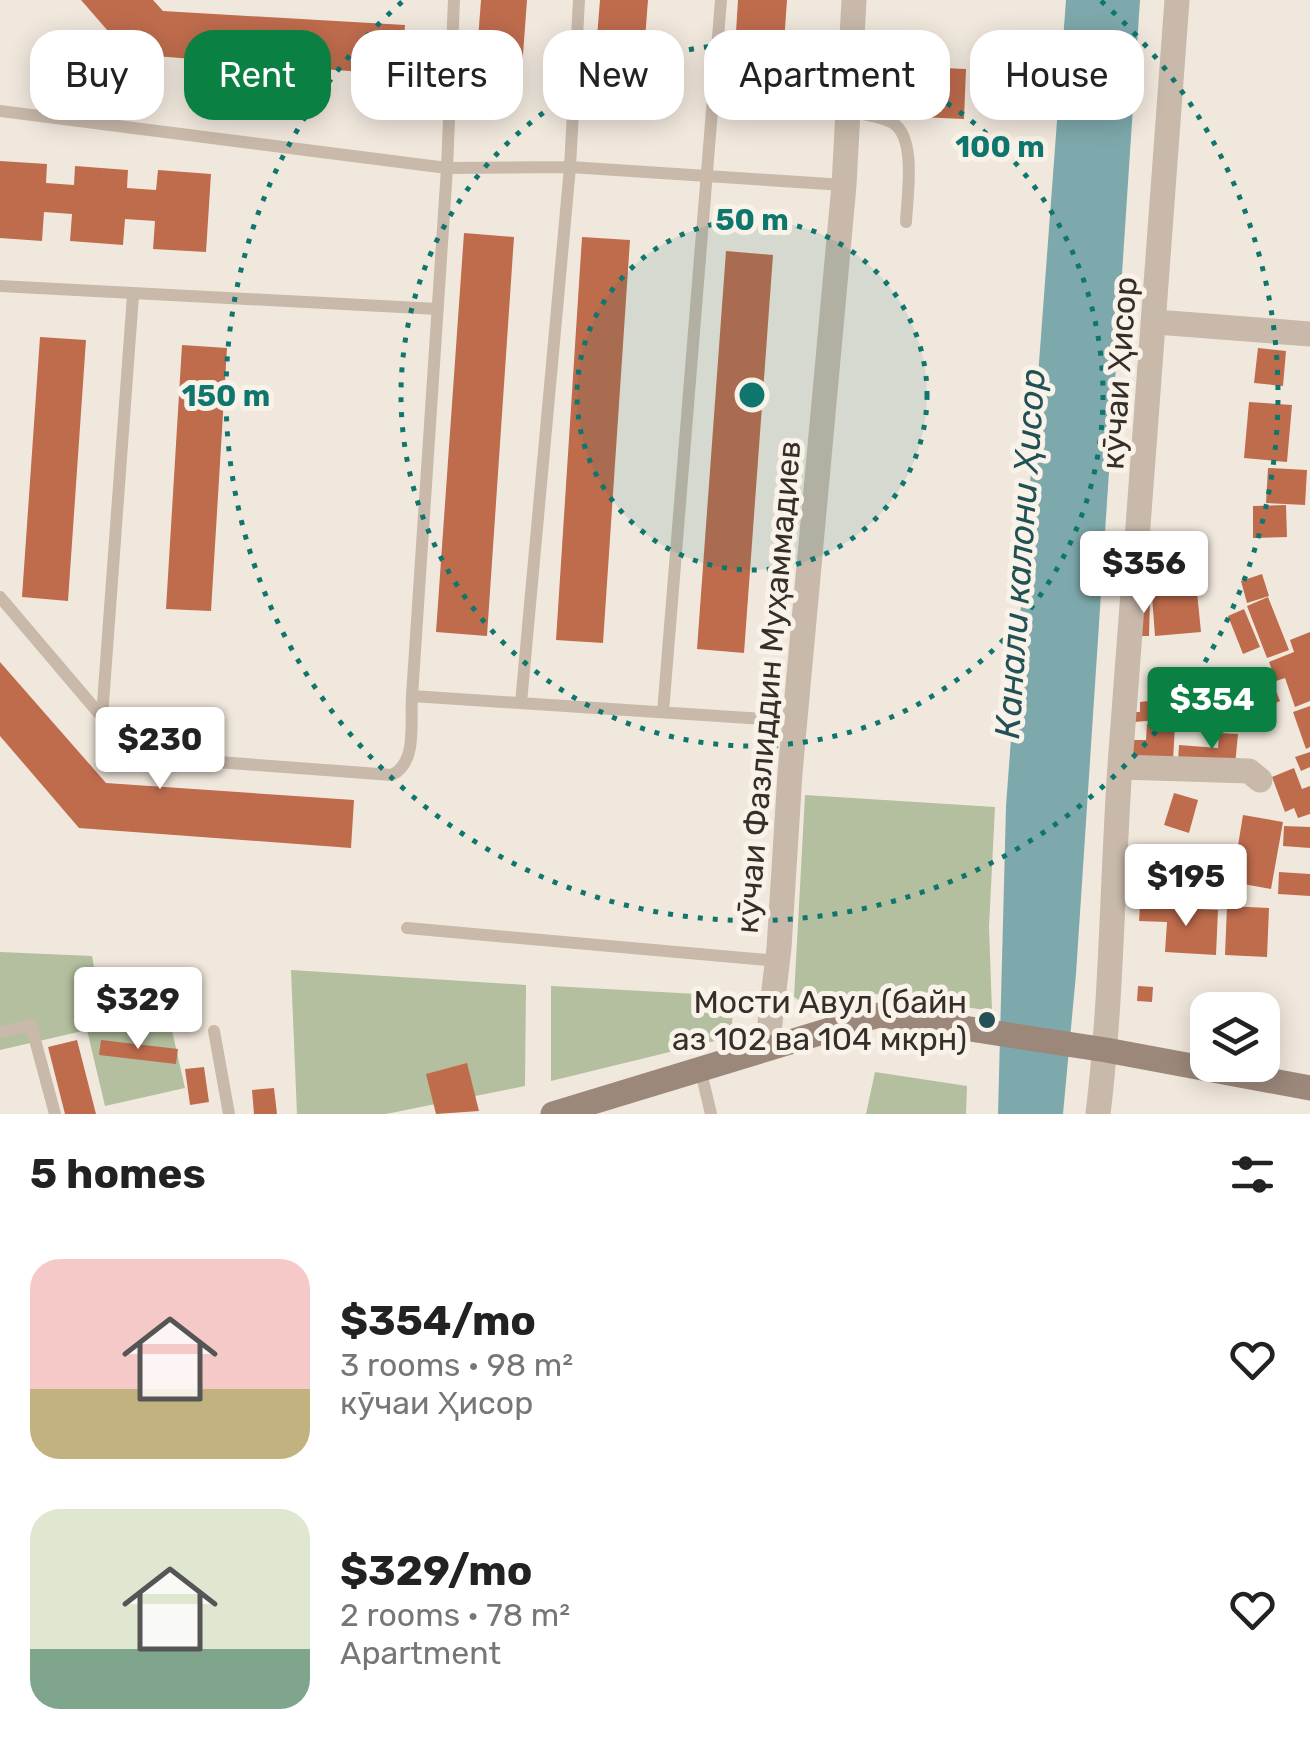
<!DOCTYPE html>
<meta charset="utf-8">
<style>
:root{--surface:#fff;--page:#f2f2f2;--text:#222;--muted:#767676;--accent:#0b8043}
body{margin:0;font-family:Rubik,sans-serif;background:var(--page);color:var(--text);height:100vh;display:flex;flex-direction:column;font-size:38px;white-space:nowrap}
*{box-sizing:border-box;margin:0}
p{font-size:32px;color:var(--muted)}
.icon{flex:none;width:55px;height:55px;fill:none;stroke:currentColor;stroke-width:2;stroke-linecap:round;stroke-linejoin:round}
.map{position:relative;height:1114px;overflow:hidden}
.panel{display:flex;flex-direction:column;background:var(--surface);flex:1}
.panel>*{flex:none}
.banner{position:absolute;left:30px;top:30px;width:1250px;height:90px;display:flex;gap:20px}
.tools{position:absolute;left:1190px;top:992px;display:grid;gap:20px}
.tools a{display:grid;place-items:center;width:90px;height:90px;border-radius:20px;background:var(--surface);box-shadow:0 5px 25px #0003;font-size:50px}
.price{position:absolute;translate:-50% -85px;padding:0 22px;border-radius:10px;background:#fff;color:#222;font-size:32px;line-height:65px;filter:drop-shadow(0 2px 5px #0008)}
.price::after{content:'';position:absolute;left:50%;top:60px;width:30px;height:22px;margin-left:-15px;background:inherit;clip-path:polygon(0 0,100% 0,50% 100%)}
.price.active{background:var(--accent);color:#fff}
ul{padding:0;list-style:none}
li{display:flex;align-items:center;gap:30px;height:250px;padding:0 30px}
li span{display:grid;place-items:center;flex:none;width:280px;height:200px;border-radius:30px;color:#555}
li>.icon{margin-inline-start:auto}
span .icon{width:120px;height:120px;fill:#fffc;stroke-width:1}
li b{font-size:42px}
h2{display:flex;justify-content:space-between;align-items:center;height:120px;padding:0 30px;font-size:42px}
.chip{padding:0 35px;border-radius:30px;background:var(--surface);box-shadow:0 5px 25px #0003;font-size:35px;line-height:90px}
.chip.active{background:var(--accent);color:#fff}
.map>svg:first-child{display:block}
.green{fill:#b3bf9e}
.water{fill:#7ea9ac}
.building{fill:#bf6c4d}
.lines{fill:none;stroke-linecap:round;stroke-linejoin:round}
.lane{stroke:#c8b9aa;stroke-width:12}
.street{stroke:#c8b9aa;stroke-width:25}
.secondary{stroke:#9c887b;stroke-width:25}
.ring{fill:none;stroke:#0f766e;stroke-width:5;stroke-dasharray:5 10}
.poi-dot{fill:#215055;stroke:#f9f2e9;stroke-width:4}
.labels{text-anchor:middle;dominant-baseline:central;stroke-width:10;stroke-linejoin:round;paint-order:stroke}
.street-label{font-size:32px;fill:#362e29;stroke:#f9f2e9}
.poi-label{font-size:32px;fill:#362e29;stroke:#f9f2e9;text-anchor:end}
.water-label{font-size:35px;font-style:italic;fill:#215055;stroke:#f9f2e9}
.centre{fill:#0f766e;stroke:#f9f2e9;stroke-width:5}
.ring-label{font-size:30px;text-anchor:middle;font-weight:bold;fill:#0f766e;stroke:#f9f2e9;stroke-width:10;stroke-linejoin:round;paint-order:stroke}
</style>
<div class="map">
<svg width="1310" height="1114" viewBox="0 0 1310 1114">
<rect width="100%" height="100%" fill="#f1e8dd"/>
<!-- green -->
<path class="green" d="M805,795L995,807L989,927L992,1011L877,994L818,1013L794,997Z
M0,952L92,956L103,1018L166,1004L185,1088L105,1106L87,1030L0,1050Z
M291,970L526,985L525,1086L386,1114H297Z
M551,986L734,996L731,1037L551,1081Z
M875,1072L967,1086L966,1114H866Z"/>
<!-- water -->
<path class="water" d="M1066,0H1140L1076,974L1063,1114H998L1006,806Z"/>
<!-- building -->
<path class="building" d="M81,0H153L163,11L405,25L402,75L128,54Z
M481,0H527L521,82L475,79Z
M600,0H648L641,91L593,87Z
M738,0H787L780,101L732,97Z
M922,67L966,69L964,119L920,117Z
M0,161L47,164L46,183L74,185L75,166L128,170L127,188L156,190L158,170L211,174L206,252L153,249L155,221L125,219L123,245L70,241L72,214L44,212L42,241L0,238Z
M464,233L514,237L487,636L436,632Z
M582,237L630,240L603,643L556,640Z
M726,251L773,255L744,653L697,649Z
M40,337L86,340L68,601L22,597Z
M182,345L227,348L211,611L166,609Z
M1258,348L1286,351L1283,386L1254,383Z
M1249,402L1292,405L1287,462L1244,458Z
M1268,468L1307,470L1305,505L1266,503Z
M1286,505L1287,537L1253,538V506Z
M1262,574L1269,596L1247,603L1241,581Z
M1197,592L1201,632L1155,636L1152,596Z
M1139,597H1150L1149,636H1138Z
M1268,597L1289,650L1267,658L1247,606Z
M1244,609L1260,647L1243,654L1228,616Z
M1310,632V701L1295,707L1285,678L1276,681L1269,662L1294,652L1290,640Z
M0,662L106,783L354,800L351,848L79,828L0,736Z
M1242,672L1245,684L1236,686L1242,706L1222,711L1214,680Z
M1264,678L1268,688L1274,686L1280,701L1271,705L1274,714L1246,725L1239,710L1249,706L1241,687Z
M1212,691L1213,715H1198L1197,692Z
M1148,701V708L1165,707V719L1135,722V712H1140V702Z
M1310,706V747L1306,749L1293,712Z
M1147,724L1175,725L1173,761L1130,759L1131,740H1146Z
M1219,733L1238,734L1235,765L1178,761L1179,745L1218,748Z
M1310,752V767L1301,771L1295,757Z
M1294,768L1302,789L1310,786V814L1298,818L1294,808L1285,812L1272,777Z
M1174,793L1198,800L1189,833L1164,825Z
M1243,815L1283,822L1271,889L1232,882Z
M1284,826L1310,827V848L1283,846Z
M1279,872L1310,874V896L1278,894Z
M1140,906L1218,910L1216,955L1165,952L1167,922L1139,921Z
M1227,906L1269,908L1267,957L1225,955Z
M1138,986L1153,987L1152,1002L1137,1001Z
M77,1040L96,1114H65L48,1047Z
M101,1040L178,1049L176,1064L99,1055Z
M467,1063L479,1111L436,1114L426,1074Z
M204,1067L209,1102L190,1105L185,1069Z
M274,1088L277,1114H254L252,1090Z"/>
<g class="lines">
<!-- lane -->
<path class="lane" d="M0,111L447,168L570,167L844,185
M847,111C860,114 881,116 893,123C917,138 907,197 906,222
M0,286L438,309
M0,597L102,717L150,757L392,775C418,762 410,722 412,696L795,721
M412,696L447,168L454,0
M521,703L570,167L579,0
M663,712L721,0
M102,717L133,295
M407,928L778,961
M214,1031L229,1114
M0,1032L31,1025L55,1114
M700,1068L711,1114"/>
<!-- street -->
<path class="street" d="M1156,322L1310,334
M1120,767L1249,771L1260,780
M767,1048L779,948L790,773L844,185L854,0
M1098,1114C1112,998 1112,882 1120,765C1138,510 1160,255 1177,0"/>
<!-- secondary -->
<path class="secondary" d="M553,1114L879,1015L1106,1050L1310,1088"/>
</g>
<!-- distance rings -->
<circle cx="752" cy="395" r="175" fill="#0f766e" fill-opacity=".12"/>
<g class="ring">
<circle cx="752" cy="395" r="175"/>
<circle cx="752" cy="395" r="351"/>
<path d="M1101 1A526 526 0 1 1 403 1"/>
</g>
<!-- markers -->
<circle class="poi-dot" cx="987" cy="1020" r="10"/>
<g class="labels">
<!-- street labels -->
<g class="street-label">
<text transform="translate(1119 373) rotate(-86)">кӯчаи Ҳисор</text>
<text transform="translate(768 687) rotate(-85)">кӯчаи Фазлиддин Муҳаммадиев</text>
</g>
<!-- poi labels -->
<g class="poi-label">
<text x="967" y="1002">Мости Авул (байн<tspan x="967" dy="37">аз 102 ва 104 мкрн)</tspan></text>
</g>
<!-- water labels -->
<g class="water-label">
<text transform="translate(1020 554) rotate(-86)">Канали калони Ҳисор</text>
</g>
</g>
<circle cx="752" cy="395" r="15" class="centre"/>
<g class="ring-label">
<text x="1000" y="157">100 m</text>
<text x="752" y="230">50 m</text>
<text x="226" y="406">150 m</text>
</g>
</svg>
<div class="tools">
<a><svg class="icon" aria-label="layers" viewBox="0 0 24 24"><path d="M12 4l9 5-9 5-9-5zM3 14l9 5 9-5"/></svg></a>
</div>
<b class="price" style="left:1144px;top:616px">$356</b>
<b class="price active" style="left:1212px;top:752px">$354</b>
<b class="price" style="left:160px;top:792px">$230</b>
<b class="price" style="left:1186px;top:929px">$195</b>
<b class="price" style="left:138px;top:1052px">$329</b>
<div class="banner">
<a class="chip">Buy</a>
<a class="chip active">Rent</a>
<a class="chip">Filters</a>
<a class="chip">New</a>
<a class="chip">Apartment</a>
<a class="chip">House</a>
</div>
</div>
<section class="panel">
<h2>5 homes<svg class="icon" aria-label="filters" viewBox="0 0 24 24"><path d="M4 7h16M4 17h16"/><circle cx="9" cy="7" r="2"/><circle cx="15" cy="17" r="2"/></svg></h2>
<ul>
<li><span style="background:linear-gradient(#f6c9c9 65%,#c2b280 0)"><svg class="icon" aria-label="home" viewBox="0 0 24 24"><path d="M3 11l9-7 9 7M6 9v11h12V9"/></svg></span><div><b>$354/mo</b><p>3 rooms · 98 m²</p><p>кӯчаи Ҳисор</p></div><svg class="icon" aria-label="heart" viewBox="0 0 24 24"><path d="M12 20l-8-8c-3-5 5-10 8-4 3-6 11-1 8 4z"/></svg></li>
<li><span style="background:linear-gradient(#dfe7d0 70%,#7fa58c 0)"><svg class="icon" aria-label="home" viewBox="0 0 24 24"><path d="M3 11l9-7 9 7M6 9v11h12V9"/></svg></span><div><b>$329/mo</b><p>2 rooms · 78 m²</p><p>Apartment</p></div><svg class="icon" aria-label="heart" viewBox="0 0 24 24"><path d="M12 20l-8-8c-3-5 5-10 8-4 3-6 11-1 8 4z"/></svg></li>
</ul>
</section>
